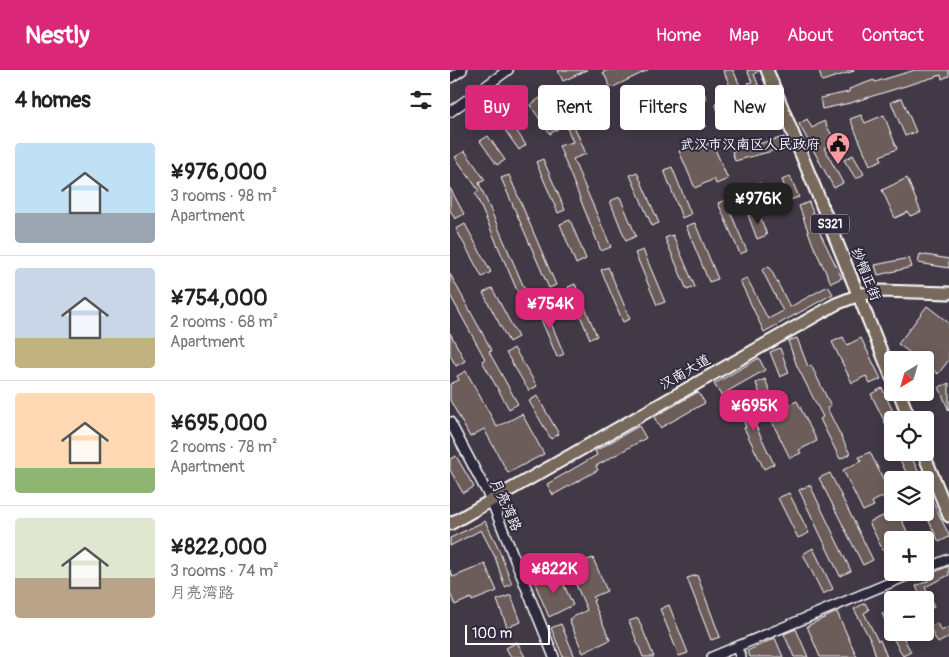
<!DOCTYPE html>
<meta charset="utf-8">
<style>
:root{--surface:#fff;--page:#f2f2f2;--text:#222;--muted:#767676;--line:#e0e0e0;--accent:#db2777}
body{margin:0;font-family:Pangolin,"LXGW WenKai TC",sans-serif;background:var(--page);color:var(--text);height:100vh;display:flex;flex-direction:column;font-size:19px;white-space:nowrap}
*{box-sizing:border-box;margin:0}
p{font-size:16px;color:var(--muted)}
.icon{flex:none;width:28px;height:28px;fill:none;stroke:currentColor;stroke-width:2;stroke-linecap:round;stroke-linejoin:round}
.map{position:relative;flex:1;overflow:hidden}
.sheet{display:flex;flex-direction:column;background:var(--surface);width:450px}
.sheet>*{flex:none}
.banner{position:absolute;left:15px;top:15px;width:409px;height:45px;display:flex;gap:10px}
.needle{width:32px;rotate:217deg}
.controls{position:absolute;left:434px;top:281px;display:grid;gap:10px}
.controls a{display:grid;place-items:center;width:50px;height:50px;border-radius:5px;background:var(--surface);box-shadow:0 2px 12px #0003;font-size:25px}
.scale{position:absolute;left:15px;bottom:12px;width:85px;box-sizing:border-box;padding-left:5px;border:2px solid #fff;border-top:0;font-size:14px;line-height:18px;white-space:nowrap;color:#fff;-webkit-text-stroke:4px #2f2a3d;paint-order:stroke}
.price{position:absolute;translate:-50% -42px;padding:0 11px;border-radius:10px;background:var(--accent);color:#fff;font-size:16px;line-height:32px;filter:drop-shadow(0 1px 2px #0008)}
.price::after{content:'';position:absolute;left:50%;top:30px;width:15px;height:11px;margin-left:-8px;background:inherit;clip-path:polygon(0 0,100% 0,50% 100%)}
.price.on{background:#222;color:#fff}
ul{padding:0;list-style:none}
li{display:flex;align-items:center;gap:15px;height:125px;padding:0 15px}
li+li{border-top:1px solid var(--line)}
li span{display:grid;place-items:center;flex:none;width:140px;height:100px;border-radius:5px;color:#555}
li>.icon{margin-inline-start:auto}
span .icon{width:60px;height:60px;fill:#fffc;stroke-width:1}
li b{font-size:21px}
h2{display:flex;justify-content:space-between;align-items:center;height:60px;padding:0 15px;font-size:21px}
.pill{padding:0 18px;border-radius:5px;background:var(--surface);box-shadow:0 2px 12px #0003;font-size:18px;line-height:45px}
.pill.on{background:var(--accent);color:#fff}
header{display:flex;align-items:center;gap:30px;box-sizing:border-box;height:70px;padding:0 25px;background:var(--accent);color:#fff}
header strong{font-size:24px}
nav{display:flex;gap:28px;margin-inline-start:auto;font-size:18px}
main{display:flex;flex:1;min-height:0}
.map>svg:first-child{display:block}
.building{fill:#6c5d5a;stroke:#fff}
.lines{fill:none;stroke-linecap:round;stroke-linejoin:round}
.minor-casing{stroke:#fff;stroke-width:12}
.major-casing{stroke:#fff;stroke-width:15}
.minor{stroke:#2f2a3d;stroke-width:9}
.major{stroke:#77695c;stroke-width:11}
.labels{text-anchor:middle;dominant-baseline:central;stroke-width:4;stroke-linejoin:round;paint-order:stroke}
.shield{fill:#2f2a3d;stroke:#c1bfc5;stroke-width:1}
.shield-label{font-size:12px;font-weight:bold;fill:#fff}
.poi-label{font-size:14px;fill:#fff;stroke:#2f2a3d;text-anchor:end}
.street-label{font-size:14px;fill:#fff;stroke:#2f2a3d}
</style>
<header>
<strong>Nestly</strong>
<nav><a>Home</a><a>Map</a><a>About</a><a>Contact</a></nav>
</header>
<main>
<section class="sheet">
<h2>4 homes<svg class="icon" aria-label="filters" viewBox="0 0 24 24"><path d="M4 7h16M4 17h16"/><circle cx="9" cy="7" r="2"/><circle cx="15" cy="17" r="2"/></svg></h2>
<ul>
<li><span style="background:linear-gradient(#bfe0f5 70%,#9aa5b1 0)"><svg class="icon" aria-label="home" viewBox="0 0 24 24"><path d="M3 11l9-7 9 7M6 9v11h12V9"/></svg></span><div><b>¥976,000</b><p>3 rooms · 98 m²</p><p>Apartment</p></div></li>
<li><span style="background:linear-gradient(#c9d6e8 70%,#c2b280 0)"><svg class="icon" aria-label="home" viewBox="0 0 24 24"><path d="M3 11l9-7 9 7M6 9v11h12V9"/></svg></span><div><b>¥754,000</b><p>2 rooms · 68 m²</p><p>Apartment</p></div></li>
<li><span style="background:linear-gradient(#ffd9b3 75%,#8fb573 0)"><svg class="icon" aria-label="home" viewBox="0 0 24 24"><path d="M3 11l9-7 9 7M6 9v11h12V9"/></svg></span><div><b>¥695,000</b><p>2 rooms · 78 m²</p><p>Apartment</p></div></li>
<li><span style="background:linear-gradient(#dfe7d0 60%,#b9a48a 0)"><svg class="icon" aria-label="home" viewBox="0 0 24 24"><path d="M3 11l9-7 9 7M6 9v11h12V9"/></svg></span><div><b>¥822,000</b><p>3 rooms · 74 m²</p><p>月亮湾路</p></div></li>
</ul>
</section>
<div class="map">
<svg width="499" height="587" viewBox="0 0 499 587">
<rect width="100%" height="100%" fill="#413946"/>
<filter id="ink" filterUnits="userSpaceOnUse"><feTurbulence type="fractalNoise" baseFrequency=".02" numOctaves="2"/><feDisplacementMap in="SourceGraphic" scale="10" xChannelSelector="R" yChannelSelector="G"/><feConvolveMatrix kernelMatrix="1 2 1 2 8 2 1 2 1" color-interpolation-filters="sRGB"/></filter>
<g filter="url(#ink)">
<!-- building -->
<path class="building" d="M111,0H137L113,11L108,1Z
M158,0H198L161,18L153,2Z
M273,0H283L292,20L300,17L298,13L302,12L297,0H310L304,4L318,40L310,43L305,32L290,38Z
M369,0H404V1L372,11Z
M465,0H499V6L492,9L491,5L400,33L372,39L370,28L399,22V19L424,10L425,12Z
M252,19L257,29L246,34L256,56L249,59L235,27Z
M90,28L110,57L100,64L80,35Z
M452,28L466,62L455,66L441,32Z
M275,29L280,43L270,47L265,33Z
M114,32L136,84L123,89L161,177L151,181L109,76L123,72L107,35Z
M411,45L415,53L434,45L447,79L430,86L432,90L420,95L400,49Z
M357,49L362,58L374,51L385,71L374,78L393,113L384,118L349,54Z
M60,51L76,75L69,80L52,56Z
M38,66L55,90L47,95L30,71Z
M334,67L337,77L285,91L282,81Z
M262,72L278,109L266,114L264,109L245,118L229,81L241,75L243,80Z
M15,81L35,110L29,113L79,229L72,232L25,123L29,121L5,87Z
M403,85L414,104L406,109L394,90Z
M93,89L115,140L108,143L86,92Z
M222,97L241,144L232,148L214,100Z
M187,102L209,153L202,156L180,105Z
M59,105L106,215L99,218L51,108Z
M340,106L349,127L340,130L332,110Z
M457,108L471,142L460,146L458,142L445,148L432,120Z
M310,113L319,137L310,140L301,116Z
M0,118L14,144L5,149L0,140Z
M170,127L186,166L176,171L160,131Z
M275,130L297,181L290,184L268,133Z
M359,132L371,165L392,208L381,213L363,175L349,136Z
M308,141L317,165L307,169L298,145Z
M120,150L136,189L126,194L110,154Z
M245,153L268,209L259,212L236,156Z
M15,154L41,202L32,207L6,159Z
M223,165L245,217L237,220L215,168Z
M193,180L215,232L207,235L185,183Z
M470,184L499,189V198L468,193Z
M459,188L462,197L428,205L425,195Z
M319,196L340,237L378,216L383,224L314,262L290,211L297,208L318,249L333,241L312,200Z
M158,197L180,249L173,252L151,200Z
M0,204L42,281L39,282L68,334L59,339L32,291L35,289L0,225Z
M125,214L147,266L140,269L118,217Z
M42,218L68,267L59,272L33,223Z
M92,232L114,284L107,287L85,235Z
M477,236L499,253V290L488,304L475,294V290H470L448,274Z
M0,263L15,291L6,296L0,285Z
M393,267L397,275L411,268L431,309L420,314L416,306L402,313L382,272Z
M347,268L358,297L361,295L381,336L377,338L400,384L390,389L370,349L373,347L347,296L338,271Z
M64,278L87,316L79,321L56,283Z
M330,278L339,303L330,307L320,282Z
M309,288L315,300L271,325L264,314Z
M16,301L47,357L72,344L94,384L58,403L34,359L20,367L0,330V314L9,310L7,306Z
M315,309L325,334L315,338L306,313Z
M499,313V341L489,317Z
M432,318L447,350H442V367L421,324Z
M248,322L255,333L210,358L204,347Z
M294,323L302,348L324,394L314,399L294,358L296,357L284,326Z
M87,326L109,364L101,369L79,331Z
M347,331L367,371L349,380L351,383L340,388L320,348L338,339L336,336Z
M189,356L196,368L146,396L148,400L103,425L97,414L147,385L145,381Z
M420,382L440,423L422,432L424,436L413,441L393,400L411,391L409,387Z
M446,382H459L471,407L460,410Z
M6,386L24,417L13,423L0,400V389Z
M380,403L423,490L413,495L369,408Z
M360,415L401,501L390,506L349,420Z
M339,423L359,463L348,468L328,428Z
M480,426L499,465V467L489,472L475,443V429Z
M442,442H448L461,470H442V499L419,452Z
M35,451L48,477L62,514L55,517L45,487L31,460L0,476V468Z
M363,478L383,519L373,524L353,484Z
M143,488L157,521L143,527L145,530L143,531L160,570L133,583L119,549L137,540L120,501L134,495L132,492Z
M35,494L47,521L22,531L21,528L5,535L0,523V500L3,507Z
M499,496V505L475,517L484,537L477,540L475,530H472L466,516L478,511L476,506Z
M108,502L123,535L99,547L85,514Z
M247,505L270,567L261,570L237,508Z
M61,525L71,552L57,557L47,530Z
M415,533L419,540L414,543L428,571L430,570L437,587H426L422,573L404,539Z
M219,535L238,583L229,586L210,539Z
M441,539L442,561L437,564L434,556L437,555L432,543Z
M387,542L407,587H370L357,556Z
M188,548L204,587H193L179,551Z
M487,553L491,561L499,557V567L488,573L479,557Z
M111,554L125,587H113L101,558Z
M346,559L358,587H344L334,564Z
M451,563L461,582L453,586L443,568Z
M325,568L333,587H300L297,581Z
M67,572L75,587H61L56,578Z"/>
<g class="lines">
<defs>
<path id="minor" d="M0,8L12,0
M0,42L58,0
M0,352L41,430L104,587
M475,499L499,489
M286,577L291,587
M262,587L466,502"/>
<path id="major" d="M317,0L442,308
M449,322L460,350
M473,382L499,446
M0,454L386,234L409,225L429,221L499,223"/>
</defs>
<!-- minor casing -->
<use href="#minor" class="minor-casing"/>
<!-- major casing -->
<use href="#major" class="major-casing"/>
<!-- minor -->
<use href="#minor" class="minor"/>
<!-- major -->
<use href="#major" class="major"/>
</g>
</g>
<!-- icons -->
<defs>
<symbol id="civic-pin" viewBox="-11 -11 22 30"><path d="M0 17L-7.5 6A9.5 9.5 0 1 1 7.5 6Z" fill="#ff9aa2" stroke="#2f2a3d"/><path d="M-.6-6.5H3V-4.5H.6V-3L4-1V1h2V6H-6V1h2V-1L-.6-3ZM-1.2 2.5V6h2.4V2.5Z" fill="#111"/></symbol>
</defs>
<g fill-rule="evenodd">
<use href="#civic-pin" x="374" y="60" width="28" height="38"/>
</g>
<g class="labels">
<!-- shield labels -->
<rect class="shield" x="361" y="144.5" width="38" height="19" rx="4"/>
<g class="shield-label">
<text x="380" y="154">S321</text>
</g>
<!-- poi labels -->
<g class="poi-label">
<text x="370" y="74">武汉市汉南区人民政府</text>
</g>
<!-- street labels -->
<g class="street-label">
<text transform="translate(416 204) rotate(68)">纱帽正街</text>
<text transform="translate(235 302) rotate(-30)">汉南大道</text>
<text transform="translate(56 435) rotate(66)">月亮湾路</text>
</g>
</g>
</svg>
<div class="controls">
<a><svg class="needle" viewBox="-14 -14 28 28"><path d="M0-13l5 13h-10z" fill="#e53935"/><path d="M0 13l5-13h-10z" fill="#767676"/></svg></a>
<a><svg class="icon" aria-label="locate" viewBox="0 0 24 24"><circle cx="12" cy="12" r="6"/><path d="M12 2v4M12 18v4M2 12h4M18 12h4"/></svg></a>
<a><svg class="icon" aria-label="layers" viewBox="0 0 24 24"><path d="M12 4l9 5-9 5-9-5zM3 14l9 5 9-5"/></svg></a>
<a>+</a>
<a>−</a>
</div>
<div class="scale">100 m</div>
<b class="price on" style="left:308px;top:155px">¥976K</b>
<b class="price" style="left:100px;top:260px">¥754K</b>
<b class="price" style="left:304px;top:362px">¥695K</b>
<b class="price" style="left:104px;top:525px">¥822K</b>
<div class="banner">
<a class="pill on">Buy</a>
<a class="pill">Rent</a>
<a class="pill">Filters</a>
<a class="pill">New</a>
</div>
</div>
</main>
